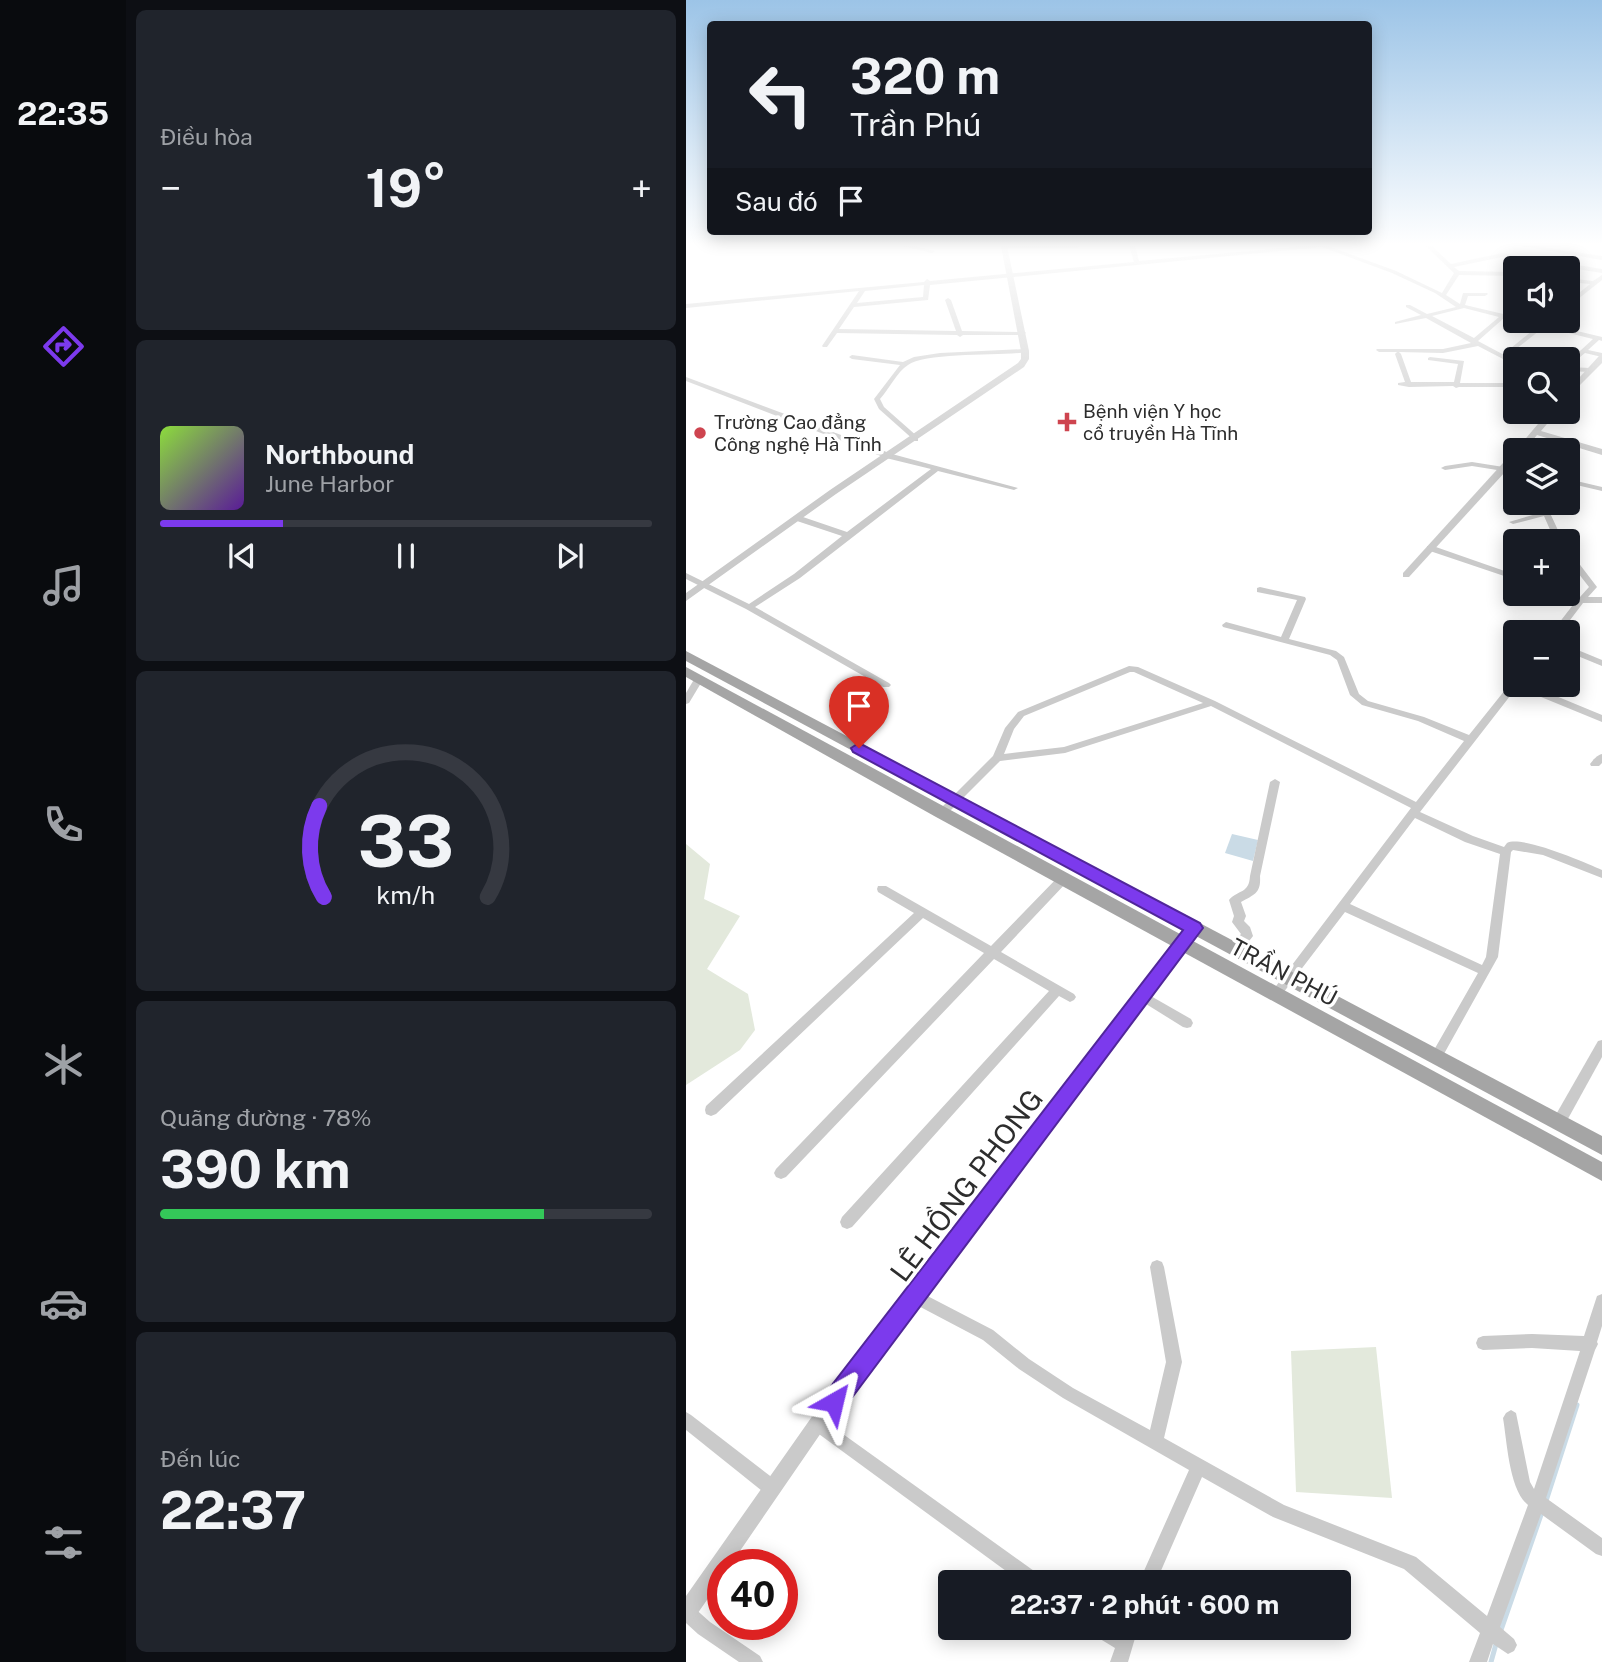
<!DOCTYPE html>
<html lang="vi">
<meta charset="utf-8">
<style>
:root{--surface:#171b24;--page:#20242c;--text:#f1f3f6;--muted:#9ea1a6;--line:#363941;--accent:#7c3aed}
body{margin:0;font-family:"Public Sans",sans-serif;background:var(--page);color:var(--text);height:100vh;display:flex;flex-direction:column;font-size:26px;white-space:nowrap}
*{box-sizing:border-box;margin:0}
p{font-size:23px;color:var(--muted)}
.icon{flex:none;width:38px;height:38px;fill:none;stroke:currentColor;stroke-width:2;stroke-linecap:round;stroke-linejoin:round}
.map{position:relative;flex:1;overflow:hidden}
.sheet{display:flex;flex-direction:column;gap:10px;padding:10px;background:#0d0f14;width:560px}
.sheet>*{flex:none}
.hud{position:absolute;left:21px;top:21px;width:665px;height:214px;border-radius:7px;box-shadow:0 4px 18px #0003;background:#171b24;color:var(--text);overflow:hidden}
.controls{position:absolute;left:817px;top:256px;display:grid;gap:14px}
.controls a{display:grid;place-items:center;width:77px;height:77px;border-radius:7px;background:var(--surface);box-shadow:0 4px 18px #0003;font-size:35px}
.speed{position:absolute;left:21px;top:1549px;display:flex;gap:14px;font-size:35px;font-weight:700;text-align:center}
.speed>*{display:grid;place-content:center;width:91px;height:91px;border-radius:50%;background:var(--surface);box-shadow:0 4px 18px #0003;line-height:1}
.speed .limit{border:10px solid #d22;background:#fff;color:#111}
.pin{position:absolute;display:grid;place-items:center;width:60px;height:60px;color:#fff;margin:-72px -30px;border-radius:50% 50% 50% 0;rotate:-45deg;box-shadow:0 0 7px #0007}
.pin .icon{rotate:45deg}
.me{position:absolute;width:77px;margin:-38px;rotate:37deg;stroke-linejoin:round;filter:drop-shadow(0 0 5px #0008)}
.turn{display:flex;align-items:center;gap:24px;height:147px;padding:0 28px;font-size:32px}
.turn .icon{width:91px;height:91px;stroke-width:2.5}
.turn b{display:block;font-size:49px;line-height:60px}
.then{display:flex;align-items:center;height:66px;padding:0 28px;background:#0003;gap:14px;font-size:26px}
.big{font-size:52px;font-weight:700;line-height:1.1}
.sheet .tile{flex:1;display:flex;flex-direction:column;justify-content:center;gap:10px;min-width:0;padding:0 24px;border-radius:10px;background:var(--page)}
.sheet .dial{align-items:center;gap:0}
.dial svg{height:182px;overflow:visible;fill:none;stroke:var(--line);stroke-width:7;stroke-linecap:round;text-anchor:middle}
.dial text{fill:var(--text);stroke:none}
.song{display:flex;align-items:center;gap:21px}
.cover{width:84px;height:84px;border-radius:10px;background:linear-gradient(135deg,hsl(90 70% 55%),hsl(270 70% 35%))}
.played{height:7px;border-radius:4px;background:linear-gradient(90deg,var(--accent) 25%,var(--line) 25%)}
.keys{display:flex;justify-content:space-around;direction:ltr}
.heat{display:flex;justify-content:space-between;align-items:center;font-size:38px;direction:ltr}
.charge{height:10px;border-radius:5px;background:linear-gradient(90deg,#34c759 78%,var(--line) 0)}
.trip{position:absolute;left:252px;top:1570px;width:413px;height:70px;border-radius:7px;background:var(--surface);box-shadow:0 4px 18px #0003;font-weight:700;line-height:70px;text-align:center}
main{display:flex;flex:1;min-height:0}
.tab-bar{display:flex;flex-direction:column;width:126px;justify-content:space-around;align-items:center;background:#090b0e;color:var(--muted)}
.tab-bar .icon{width:49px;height:49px}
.tab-bar .active{color:var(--accent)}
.tab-bar b{font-size:32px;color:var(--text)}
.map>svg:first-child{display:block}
.green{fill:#e3e9dc}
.water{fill:#cadbe6}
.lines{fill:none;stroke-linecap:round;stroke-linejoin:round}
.stream{stroke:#cadbe6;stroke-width:5}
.minor{fill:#cacaca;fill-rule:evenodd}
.tertiary{fill:#cacaca;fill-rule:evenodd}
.primary{fill:#a5a5a5;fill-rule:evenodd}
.route{fill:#7c3aed;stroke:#51269a;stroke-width:2}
.poi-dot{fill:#ce444f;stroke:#fff;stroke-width:2.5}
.labels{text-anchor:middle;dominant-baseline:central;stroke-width:7;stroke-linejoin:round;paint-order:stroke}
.far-poi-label{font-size:19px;fill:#2d2d2d;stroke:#fff;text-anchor:start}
.street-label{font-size:23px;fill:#2d2d2d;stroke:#fff}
.near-street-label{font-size:28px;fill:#2d2d2d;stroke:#fff}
</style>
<main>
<nav class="tab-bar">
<b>22:35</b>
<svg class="icon active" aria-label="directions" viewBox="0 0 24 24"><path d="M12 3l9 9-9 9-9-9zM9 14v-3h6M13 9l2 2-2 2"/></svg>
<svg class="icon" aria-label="music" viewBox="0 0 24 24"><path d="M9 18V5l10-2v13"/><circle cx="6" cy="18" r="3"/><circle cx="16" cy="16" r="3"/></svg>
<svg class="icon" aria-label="phone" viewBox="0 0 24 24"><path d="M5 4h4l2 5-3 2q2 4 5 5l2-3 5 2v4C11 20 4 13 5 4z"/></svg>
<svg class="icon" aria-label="climate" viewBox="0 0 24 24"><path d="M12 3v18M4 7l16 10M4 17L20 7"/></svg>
<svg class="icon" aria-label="car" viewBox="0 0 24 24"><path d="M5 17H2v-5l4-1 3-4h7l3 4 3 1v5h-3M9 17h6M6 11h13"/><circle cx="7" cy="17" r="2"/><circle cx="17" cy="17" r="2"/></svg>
<svg class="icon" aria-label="filters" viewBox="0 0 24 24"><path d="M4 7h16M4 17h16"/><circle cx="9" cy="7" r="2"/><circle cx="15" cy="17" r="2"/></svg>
</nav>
<section class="sheet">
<div class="tile"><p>Điều hòa</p>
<div class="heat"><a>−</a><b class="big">19°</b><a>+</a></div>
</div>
<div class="tile">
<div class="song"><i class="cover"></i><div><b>Northbound</b><p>June Harbor</p></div></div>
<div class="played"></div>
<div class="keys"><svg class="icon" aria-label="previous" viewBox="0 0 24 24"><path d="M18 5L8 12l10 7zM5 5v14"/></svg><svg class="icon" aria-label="pause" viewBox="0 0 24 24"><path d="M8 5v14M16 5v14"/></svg><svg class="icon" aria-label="next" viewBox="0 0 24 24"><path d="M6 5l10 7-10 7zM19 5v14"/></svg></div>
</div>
<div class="tile dial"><svg viewBox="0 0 100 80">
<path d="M14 69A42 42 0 1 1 86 69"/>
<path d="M14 69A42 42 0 0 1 12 29" stroke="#7c3aed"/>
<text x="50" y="56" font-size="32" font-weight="700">33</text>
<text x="50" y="72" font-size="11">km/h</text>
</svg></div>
<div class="tile"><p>Quãng đường · 78%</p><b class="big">390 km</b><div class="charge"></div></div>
<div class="tile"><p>Đến lúc</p><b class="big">22:37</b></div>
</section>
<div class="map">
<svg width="916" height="1662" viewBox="0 0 916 1662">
<rect width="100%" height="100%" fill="#fff"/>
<g class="green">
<polygon points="0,844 24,864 18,899 54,916 21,969 62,994 69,1030 54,1050 0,1085"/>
<polygon points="690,1347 706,1498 610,1492 605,1351"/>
</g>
<polygon class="water" points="546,834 572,840 567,861 539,853"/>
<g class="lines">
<g class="stream">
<polyline points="860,1501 891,1405"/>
<polyline points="815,1630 856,1512"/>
<polyline points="805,1662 810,1644"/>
</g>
<g class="minor">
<polygon points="216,246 228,246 249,251 246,253"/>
<polygon points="315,246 395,246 392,248 318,248"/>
<path d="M443,246H449L453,261L618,246H642L710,271L756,293L768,273L740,246H746L765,264L816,253L916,269V273L816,257L768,267L773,271L830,272V276L773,275L760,295L774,304L777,293H801L802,294L799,296H782L779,305L830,317V320H832L818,318L792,341L820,356L825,353V348L852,326L833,320H845L856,323L859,320H866L862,324L916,337V341L913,340L902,350L916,353V357L899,353L882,367V362L907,339L858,327L830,349L831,355L824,359L830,373V387H773L770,388L767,386L723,387L712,385V383L719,382L709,354L711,352H693L690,350L691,349H757L785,343L740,318L709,324V322L735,315L720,307V305H724L741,314L770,307L749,293L706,273L636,247L244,285L242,300L168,307L153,329L270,331L259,300L262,298L265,300L276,331L339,332L340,333L337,335H277L274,337L271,335L151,333L141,347H137L136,346L173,291L0,308V304L238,282L241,279L244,281L448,262ZM238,285L237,297L171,303L179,291ZM778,308L813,317L788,338L746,316ZM792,346L817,359L827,383H774L778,361L744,357L742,358V360L772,364L768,382H725L715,354L713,352L757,353Z"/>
<polygon points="836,246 850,246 916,256 916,260"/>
<polygon points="916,275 916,280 882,307 882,302 904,284 882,282 882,278 907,281"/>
<path d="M339,349L341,350V352C316,356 239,352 222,365C211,372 203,389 194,399L198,407L232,437V441H229L193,409L188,399L214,365L166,359L163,357L166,355L217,362L228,357L254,353Z"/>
<polygon points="882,367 904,368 907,370 904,372 882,371"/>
<polygon points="0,377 206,454 332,488 328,490 252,471 114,578 69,607 203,683 205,685 203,687 197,687 60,609 0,579 0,573 63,604 108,574 156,536 108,520 108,516 114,516 161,532 245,469 200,458 0,381"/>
<polygon points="886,442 893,444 886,463 882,465 882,453"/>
<polygon points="786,462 830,469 830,473 786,466 759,470 755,468 759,466"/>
<polygon points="882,479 916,487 916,491 882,483"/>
<polygon points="860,502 868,502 864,513 877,541 869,541 858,516 827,524 823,522 857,512"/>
<polygon points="741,546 747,546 830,575 830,580 741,550"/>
<polygon points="882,553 885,553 911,587 902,597 916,597 916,603 897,603 875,632 866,632 890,601 872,593 882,592 894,597 903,587 882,560"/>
<path d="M574,587L619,597L620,599L603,639L650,651L658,657L673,694L682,701L738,717L783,735L827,680L830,679V684H841L916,715V722L831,687L734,812L787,836L818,847C819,846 820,844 821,843C836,835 900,863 916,870V878L857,855L827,850L825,852L812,957L754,1061L750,1062L746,1061L744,1057L792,973L659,912L594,997L590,999L586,997L584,994L725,808L525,706L379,753L314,761L259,816L255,817L250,813L307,756L319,728L332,712L443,666L452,667L529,701L730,802L778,741L732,721L676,705L664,695L651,660L644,655L537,627L536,625L540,622L595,637L611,600L571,592V588ZM444,672H448L517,703L378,747L318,754L328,729L338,716ZM729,818L779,842L814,854L800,957L796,965L664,904Z"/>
<polygon points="882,646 916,660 916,666 882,652"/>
<polygon points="13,675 18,678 3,703 0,704 0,693 10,676"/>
<path d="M916,754V763L913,766H905L904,764C907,760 911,755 916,754Z"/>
<path d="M589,779L594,782L574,876C575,893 569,894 555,902L560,916L558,921L564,927L567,936C562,943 552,954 543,951L541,948L555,934L546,922L548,916L543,900C553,889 563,894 564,876L584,782Z"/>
<polygon points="377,875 381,876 382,879 381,882 315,952 388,994 390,997 388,1000 384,1002 373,996 166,1227 161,1229 156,1227 154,1222 156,1217 363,991 308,959 100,1177 95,1179 90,1177 88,1173 90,1169 298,953 237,918 30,1114 25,1116 20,1114 19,1110 20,1106 228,913 192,892 191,889 192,886 200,886 305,946 373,876"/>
<polygon points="456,991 505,1019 507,1023 505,1027 501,1028 497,1027 452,999 450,996 452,993"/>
<polygon points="916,1040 916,1057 878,1126 873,1128 868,1126 867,1122 868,1118 912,1041"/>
<path d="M471,1260L476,1262L478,1267L496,1362L478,1438L598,1505L730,1557L801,1616L842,1505C823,1490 821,1441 817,1418L820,1413L825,1410L830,1413L844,1482L848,1489L894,1351L846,1348L797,1350L792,1348L790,1343L792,1338L797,1336L846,1334L898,1336L911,1296L916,1294V1326L911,1342L912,1344L909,1350L860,1498L916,1538V1556L910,1554L855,1514L814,1627L828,1639L831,1645L828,1651L822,1654L807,1644L801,1662H783L794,1633L718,1569L587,1517L516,1477L470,1582H453L503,1470L377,1398L333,1369L297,1340L223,1301L221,1296L223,1291L228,1289L307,1330L343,1359L387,1388L464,1430L480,1362L464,1267L466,1262Z"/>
<polygon points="0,1412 5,1415 92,1482 94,1488 92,1494 86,1496 80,1494 0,1430"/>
<polygon points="131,1416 136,1419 355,1576 357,1582 335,1582 126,1429 123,1424 126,1419"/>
<polygon points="0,1603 6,1606 24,1622 74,1656 77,1662 53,1662 12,1634 0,1623"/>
<polygon points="403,1628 427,1628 434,1632 436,1628 452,1628 442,1662 424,1662 429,1648 406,1634"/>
</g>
<g class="tertiary">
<polygon points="315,246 321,246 343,351 343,359 338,367 150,494 0,601 0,593 144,490 332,363 335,359 335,351"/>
<polygon points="913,356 916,356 916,363 882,397 882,390"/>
<polygon points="863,411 872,411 855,431 916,449 916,455 851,435 839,450 830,450"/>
<polygon points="827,452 830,452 830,460 723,577 717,577 717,573"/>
<polygon points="508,923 513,924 515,928 513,932 137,1430 45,1564 37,1564 37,1577 7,1620 0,1623 0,1596 125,1418 503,924"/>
</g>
<g class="primary">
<polygon points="0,651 916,1136 916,1155 0,661"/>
<polygon points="0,667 916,1162 916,1181 250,817 0,677"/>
</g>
</g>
<linearGradient id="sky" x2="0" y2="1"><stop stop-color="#9cc4e7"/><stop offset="0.51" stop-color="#fff"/><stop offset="1" stop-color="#fff" stop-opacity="0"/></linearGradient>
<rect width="916" height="479" fill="url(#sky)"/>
<polygon class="route" points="173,743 514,923 517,928 156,1411 148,1414 139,1411 136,1402 139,1394 497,930 167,752 165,748"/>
<g class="poi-dot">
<path d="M377.5 411.5h7v7h7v7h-7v7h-7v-7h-7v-7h7z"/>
<circle cx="14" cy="433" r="7"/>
</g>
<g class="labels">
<g class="far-poi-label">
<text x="397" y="411">Bệnh viện Y học<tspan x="397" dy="22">cổ truyền Hà Tĩnh</tspan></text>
<text x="28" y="422">Trường Cao đẳng<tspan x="28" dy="22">Công nghệ Hà Tĩnh</tspan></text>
</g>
<g class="street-label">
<text transform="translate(598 972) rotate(28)">TRẦN PHÚ</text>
</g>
<g class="near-street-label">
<text transform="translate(280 1185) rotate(-53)">LÊ HỒNG PHONG</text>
</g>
</g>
</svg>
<div class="controls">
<a><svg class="icon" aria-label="sound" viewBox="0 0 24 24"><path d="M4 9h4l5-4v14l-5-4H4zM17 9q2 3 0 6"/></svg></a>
<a><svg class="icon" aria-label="search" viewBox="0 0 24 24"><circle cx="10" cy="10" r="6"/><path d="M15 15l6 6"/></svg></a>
<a><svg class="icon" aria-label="layers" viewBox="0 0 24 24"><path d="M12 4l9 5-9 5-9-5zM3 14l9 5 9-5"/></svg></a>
<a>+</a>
<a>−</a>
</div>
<div class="speed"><div class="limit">40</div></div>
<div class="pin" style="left:173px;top:748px;background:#d93025"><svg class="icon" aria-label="arrive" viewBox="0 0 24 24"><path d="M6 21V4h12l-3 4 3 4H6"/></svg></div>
<svg class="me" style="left:148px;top:1402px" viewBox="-20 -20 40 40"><path d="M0-17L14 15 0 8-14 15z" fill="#7c3aed" stroke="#fff" stroke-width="4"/></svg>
<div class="trip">22:37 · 2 phút · 600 m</div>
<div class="hud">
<div class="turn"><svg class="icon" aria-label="left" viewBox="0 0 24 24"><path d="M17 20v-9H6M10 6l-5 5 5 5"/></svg><div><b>320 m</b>Trần Phú</div></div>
<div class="then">Sau đó<svg class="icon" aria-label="arrive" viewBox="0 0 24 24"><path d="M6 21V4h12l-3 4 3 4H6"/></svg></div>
</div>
</div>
</main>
